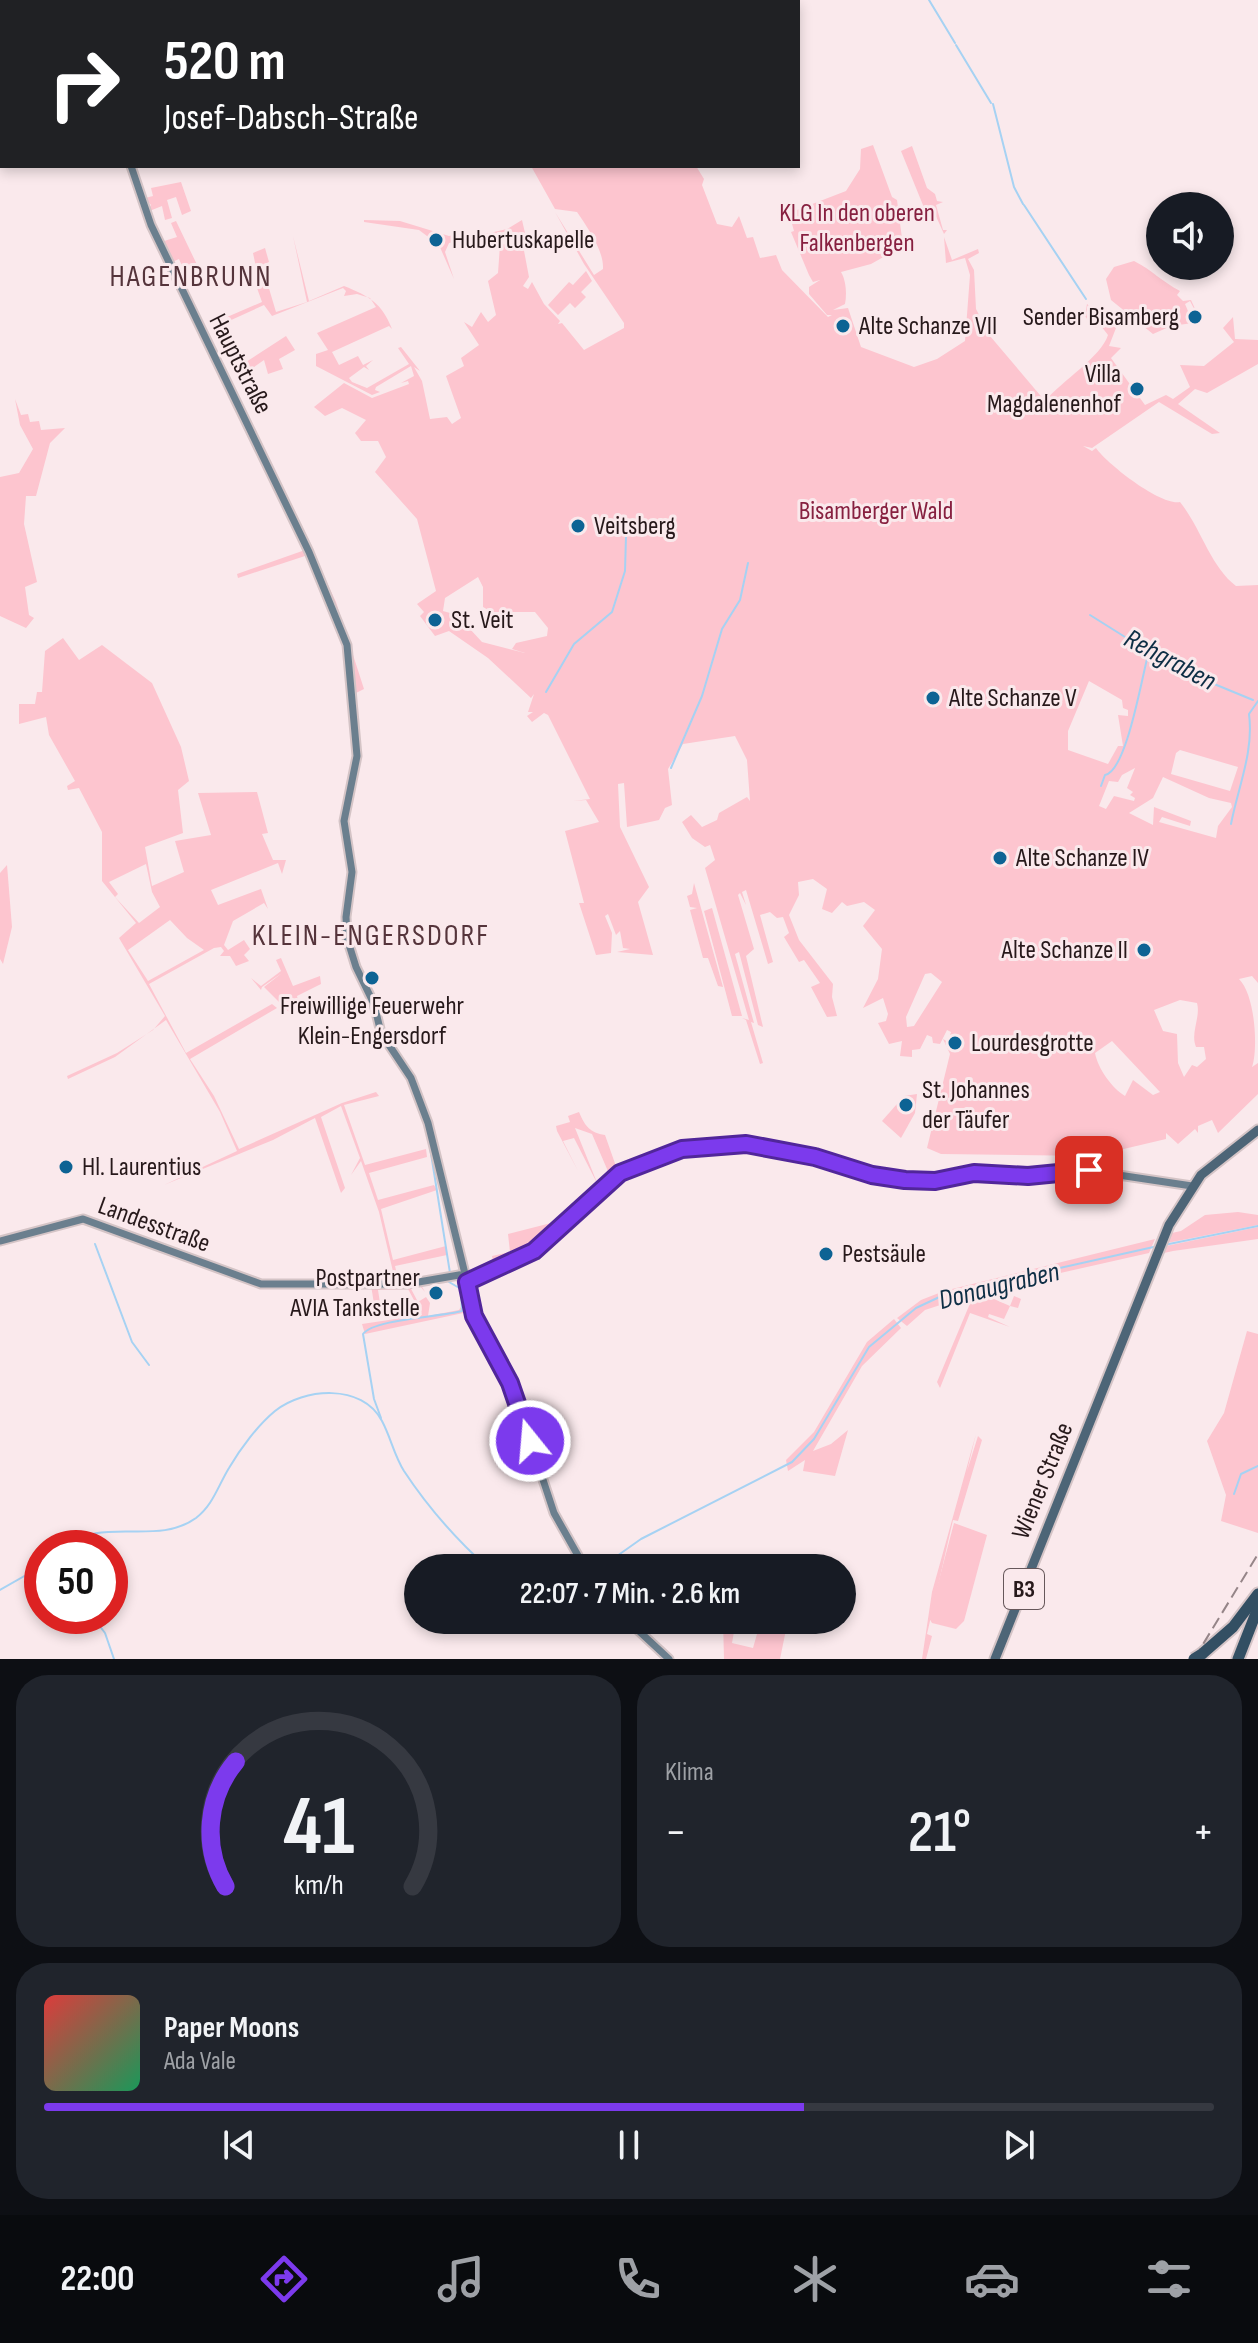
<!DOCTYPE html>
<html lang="de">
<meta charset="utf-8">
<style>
:root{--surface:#171b24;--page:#20242c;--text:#f1f3f6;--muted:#9ea1a6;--line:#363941;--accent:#7c3aed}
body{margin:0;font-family:"Sofia Sans Condensed",sans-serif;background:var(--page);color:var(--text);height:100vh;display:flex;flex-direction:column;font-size:30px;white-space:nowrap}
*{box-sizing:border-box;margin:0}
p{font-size:26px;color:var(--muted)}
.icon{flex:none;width:44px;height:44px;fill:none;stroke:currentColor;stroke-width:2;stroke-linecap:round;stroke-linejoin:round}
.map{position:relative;height:1659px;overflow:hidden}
.sheet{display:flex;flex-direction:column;gap:16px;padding:16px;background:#0d0f14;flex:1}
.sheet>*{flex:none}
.banner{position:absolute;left:0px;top:0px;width:800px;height:168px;box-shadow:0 4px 12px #0003;background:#202124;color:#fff;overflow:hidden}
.controls{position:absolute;left:1146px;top:192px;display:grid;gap:16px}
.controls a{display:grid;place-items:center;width:88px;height:88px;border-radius:50%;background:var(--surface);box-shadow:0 4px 12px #0003;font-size:40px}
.speed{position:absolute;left:24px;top:1530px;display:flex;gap:16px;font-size:40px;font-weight:700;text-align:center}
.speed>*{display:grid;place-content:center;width:104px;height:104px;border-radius:50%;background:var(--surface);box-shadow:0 4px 12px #0003;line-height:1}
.speed .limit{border:12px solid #d22;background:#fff;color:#111}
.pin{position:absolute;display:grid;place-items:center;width:68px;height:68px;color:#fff;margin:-34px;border-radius:16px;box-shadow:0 4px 12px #0006}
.me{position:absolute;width:88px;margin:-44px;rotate:343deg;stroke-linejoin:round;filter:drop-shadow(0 0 6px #0008)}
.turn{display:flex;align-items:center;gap:28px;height:168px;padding:0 32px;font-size:36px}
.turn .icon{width:104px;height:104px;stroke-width:2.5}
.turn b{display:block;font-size:56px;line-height:68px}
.big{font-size:60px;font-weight:600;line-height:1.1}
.sheet .card{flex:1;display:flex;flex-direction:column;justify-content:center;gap:12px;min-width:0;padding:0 28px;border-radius:32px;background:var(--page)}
.sheet .dial{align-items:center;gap:0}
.dial svg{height:208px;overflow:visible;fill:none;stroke:var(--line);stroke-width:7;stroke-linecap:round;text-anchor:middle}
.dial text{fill:var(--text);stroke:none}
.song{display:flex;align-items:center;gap:24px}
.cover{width:96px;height:96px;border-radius:12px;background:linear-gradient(135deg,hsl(0 70% 55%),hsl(150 70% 35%))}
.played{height:8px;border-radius:4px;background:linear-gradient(90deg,var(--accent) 65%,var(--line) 65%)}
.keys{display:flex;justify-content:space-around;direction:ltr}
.heat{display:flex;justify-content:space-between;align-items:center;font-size:44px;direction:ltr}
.sheet .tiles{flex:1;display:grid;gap:16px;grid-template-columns:1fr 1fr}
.card:last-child{grid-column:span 2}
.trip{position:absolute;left:404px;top:1554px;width:452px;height:80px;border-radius:40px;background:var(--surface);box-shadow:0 4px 12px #0003;font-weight:600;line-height:80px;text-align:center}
.tab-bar{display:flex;height:128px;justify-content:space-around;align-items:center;background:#090b0e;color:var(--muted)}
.tab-bar .icon{width:56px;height:56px}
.tab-bar .on{color:var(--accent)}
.tab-bar b{font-size:36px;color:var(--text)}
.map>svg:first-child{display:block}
.green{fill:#fdc5cf;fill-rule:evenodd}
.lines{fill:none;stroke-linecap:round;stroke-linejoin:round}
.stream{stroke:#a6d2f3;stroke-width:2}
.secondary-casing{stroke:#d4c4c6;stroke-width:11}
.primary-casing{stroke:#d4c4c6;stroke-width:13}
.motorway-casing{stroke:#d4c4c6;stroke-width:15}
.secondary{stroke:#6b7f8e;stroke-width:7}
.primary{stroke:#4d6577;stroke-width:9}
.motorway{stroke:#334f63;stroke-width:11}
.rail{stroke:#958588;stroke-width:2;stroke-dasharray:12 6;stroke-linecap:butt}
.motorway-bridge-casing{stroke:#d4c4c6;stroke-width:15;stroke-linecap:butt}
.motorway-bridge{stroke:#334f63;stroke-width:11}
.route-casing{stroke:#51269a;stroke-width:20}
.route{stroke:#7c3aed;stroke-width:14}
.poi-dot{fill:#0d6394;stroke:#fae9ec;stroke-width:3}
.labels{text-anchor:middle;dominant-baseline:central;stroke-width:6;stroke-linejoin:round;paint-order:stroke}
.shield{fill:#fae9ec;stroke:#66575a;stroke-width:2}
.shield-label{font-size:24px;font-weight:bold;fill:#27191b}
.park-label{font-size:26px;fill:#872040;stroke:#fae9ec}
.poi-label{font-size:26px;fill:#27191b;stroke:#fae9ec;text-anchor:start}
.street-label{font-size:26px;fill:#27191b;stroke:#fae9ec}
.water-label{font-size:28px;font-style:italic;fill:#0d2e45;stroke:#fae9ec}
.quarter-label{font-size:30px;letter-spacing:2px;fill:#55343b;stroke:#fae9ec}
</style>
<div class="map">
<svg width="1258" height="1659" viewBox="0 0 1258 1659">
<rect width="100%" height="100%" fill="#fae9ec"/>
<g class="green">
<path d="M873,145L892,197L897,200L903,246L871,264L841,272C846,280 847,294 845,304L833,310L848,308L861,347L914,367L937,359L965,341L970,275L965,258L946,263L944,237L952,260L978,249L979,253L968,259L974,270L976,309L990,336L1045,401C1063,380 1101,357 1108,335L1101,326L1094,328L1085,316L1087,304L1116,328L1109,346L1121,348L1111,358L1145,405L1166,395L1173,399L1190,387L1180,365L1204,366L1234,342L1223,328L1233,317L1235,339L1258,340V364L1207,393L1195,389L1178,404L1220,433L1212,434L1159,402L1092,448L1083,446L1092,451L1096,448C1107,464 1161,506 1180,502C1201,528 1210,566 1236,586L1258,585V983L1252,976L1239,979C1256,996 1258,1051 1252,1067L1258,1063V1094L1218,1133L1212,1120L1198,1126V1133L1195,1129L1178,1144L1166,1133V1139L1094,1156L941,1154L927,1148L950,1054L943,1039L948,1042L951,1032L947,1030L940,1044L933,1043L932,1037L927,1035L920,1049L912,1050V1057L900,1056L902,1041L889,1044L878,1023L886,1021L888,1014L883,998L863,1008L878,979L882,949L863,926L875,910L864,902L847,906L842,902L832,913L822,909L827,889L813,879L798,882L799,895L789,915L799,940L833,984L832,997L837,1016L827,1017L811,987L820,983L804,960L799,962L784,937L789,933L783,917L777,918L770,912L760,915L773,962L768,964L746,890L742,892L746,905L740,893L738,895L754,949L746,956L763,1027L758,1025L739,952L735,954L754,1023L751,1022L763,1063L760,1064L746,1020L742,1018L749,1020L705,868L715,860L710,845L705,847L692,838L682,822L691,815L702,827L717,820L719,813L747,797L750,801L747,760L735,736L683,744L668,769L672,805L665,808L659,820L627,827L624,783L618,784L620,827L649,887L638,902L653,955L617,952L630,949L623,948L620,931L616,935L608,914L605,916L612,933L611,953L596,955L579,903H584L565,831L599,822L586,800L573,801L590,799L548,715L544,713L532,722L527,716L533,712H528L534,694L531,698L488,658L449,631L435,636L420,616L424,612L417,604L436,591L417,519L375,472L386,457L378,441H361L355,433L366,420L342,408L325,416L314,407L344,383L372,398L409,384L408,381L401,383L414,376L411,366L376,387L375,390L380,392L372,395L316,366V354L328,350L317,333L376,307L370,298L357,294L344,296L346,291L343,288L272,316L264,305L229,321L227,317L262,302L257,288L260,286L253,253L265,248L269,262L262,265L276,312L307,302L293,236L309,301L344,286C369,296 382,303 392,329L389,326L332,352L339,365L358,356L363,365L373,360L366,366L369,370L364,367L349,378L352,382L367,388L409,364L398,348L401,347L420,371L414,367L422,381L430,419L447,417L452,424L461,418L446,376L464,366L461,358L479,345L464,322L472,327L481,312L488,322L496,315L488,281L498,273L500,245L517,241L519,235L511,231L449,243L445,252L454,279L439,245L419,230L364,222V220L400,221L449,236L463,233L468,238L507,229L522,220L525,233L521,235L529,277L523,286L528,289L532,282L544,304L560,321L558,324L562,323L584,350L624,328V323L584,264L555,212L594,275L603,269C604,250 587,227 577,212L555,209L531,166H696L704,179L702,185L717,224L732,227L739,216L747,238L753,237L760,258L776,255L782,270L828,317L832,315H827L809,294V287L820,280L813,282L809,275L791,232L794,231L789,213L846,191L860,169L861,149ZM478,577L483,587V607L492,612H535L548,628L547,636L516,643L512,649L525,653L482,642L457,615L443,611L445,598ZM1089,681L1122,700L1123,708L1128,710V716L1118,715L1123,746H1118L1108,764L1068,750V731ZM1180,750L1238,767L1230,791L1171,774L1176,753ZM1135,768L1127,788L1133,792L1130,795L1135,798L1134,801L1114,796L1106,809L1099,806L1109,781L1118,782L1122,775ZM1163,777L1209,798L1231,803L1232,807L1218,826L1216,838L1159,822L1162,817L1190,826L1191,821L1154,807L1153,825L1129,813L1153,798ZM931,973L942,982L914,1026L907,1027L906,1017L925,974ZM1180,1000L1197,1003C1201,1017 1190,1033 1196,1047H1204L1206,1059L1197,1067L1192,1065L1184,1077L1178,1063L1177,1034L1163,1031L1154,1010ZM1112,1041L1160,1092L1153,1095L1133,1080L1125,1096C1112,1088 1098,1069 1095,1053Z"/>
<polygon points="912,146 927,188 935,194 937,201 943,202 936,205 943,230 947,230 944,234 935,214 927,215 901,151"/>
<polygon points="181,182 191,211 182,215 176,197 167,200 172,218 165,220 162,206 147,212 151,205 145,198 153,196 151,188"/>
<polygon points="176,221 200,271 186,275 179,259 170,263 161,242 177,237 171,223"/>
<path d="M1134,261C1152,270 1161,281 1180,291L1177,295L1183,301L1191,300L1202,324L1190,301L1185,304L1193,323L1171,326L1153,334L1111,300L1106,279L1114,267Z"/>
<polygon points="586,271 592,281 581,292 586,297 575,308 570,303 558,315 548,305 569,282 573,285"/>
<polygon points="286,336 295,350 279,359 283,369 268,374 264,360 247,372 246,362"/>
<polygon points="15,399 21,415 28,414 30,422 39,421 41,430 65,428 50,443 36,496 26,496 24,524 37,582 25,587 29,615 34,618 26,628 0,616 0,477 19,473 33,449 20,425"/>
<polygon points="280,483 336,602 364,689 356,693 361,755 354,757 346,648 313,566 305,556 238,578 237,574 305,550 276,486"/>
<path d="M63,638L79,660L102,645L152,683L181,747L189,781L178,790L183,833L145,847L152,886L184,872L175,841L211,835L198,793L257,792L268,833L262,834L273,860H286L282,874L278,863L211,890L218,905L261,889L268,909L264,903L233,921L224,945L228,950L244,940L250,949L244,955L249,961L236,966L230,956H220L224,951L221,947L214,948L149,984L186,1053L272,1004L277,1008L190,1059L214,1096L239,1149L342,1103L376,1092L379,1096L344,1105L365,1165L426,1149L427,1157L369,1173L378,1200L434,1185L437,1190L381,1209L393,1260L446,1246L447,1255L395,1266L399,1282L395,1280L379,1212L361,1161L351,1175L360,1158L341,1106L321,1117L345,1188L341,1193L315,1118L273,1140L164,1185L237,1151L220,1112L166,1020L115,1057L68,1079L67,1076L117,1053L153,1030L165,1016L119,938L136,923L102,881V832L79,788L68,790L67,786L75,781L49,735L46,717L19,724V704H35L37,692H42L45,651ZM146,864L152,892L160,907L139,923L115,897L118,894L109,882ZM170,920L187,938L204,950L148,981L128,950Z"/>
<polygon points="7,865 12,927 3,964 0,959 0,873"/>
<polygon points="694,883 723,987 718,986 708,958 703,958 690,910 697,908 690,907 687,896 692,894"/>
<polygon points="712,908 742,1016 732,1016 704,911"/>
<polygon points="281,958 293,986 320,976 321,984 297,996 299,1005 307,1007 292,1015 264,987 282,973 262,987 261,990 251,978 261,986 281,971 276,960"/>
<polygon points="917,1094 915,1113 901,1138 882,1121 904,1096"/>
<path d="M579,1112C585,1126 590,1133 605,1135L618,1172L610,1176L592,1134L575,1128L598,1185L574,1138L563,1141L578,1171L557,1131L556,1126L570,1122L568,1116Z"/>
<polygon points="572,1212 526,1253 494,1268 492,1256 510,1252 508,1234 555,1222"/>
<polygon points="1238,1212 1258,1215 1258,1225 1162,1244 1167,1234 1181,1231 1205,1215"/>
<polygon points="1258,1227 1258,1239 1173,1251 1164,1253 1158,1261 1161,1247"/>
<polygon points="1155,1239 1149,1253 985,1290 987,1296 992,1290 994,1299 1010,1306 1014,1296 1021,1299 1018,1308 1010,1306 1004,1319 989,1314 988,1317 1010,1327 970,1313 940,1388 937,1382 974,1294 925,1310 907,1326 897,1318 921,1300 944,1291"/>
<polygon points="371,1285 421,1285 425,1292 420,1286 410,1287 418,1302 426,1297 430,1303 428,1316 459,1310 465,1300 468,1312 365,1334 362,1324 422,1315 408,1289 378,1290 380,1303 374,1304"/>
<polygon points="894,1319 901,1328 862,1366 813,1451 831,1444 848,1430 835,1476 803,1471 805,1460 788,1471 786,1460 814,1432 867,1342"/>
<polygon points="1247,1331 1258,1334 1258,1533 1221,1521 1226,1495 1207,1441 1224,1413"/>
<polygon points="976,1434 967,1471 978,1436 982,1440 958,1521 953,1520 927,1634 932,1636 926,1659 922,1659 932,1592"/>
<polygon points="954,1523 987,1535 964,1621 956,1629 932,1623 929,1618"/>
<polygon points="723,1620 736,1620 732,1643 753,1648 761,1620 788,1620 780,1659 724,1659"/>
</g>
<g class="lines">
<g class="stream">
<polyline points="277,0 278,2"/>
<polyline points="929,0 955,43"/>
<polyline points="345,2 347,0"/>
<polyline points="956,45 991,103"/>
<polyline points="993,104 1014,187 1023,204"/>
<polyline points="1024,205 1086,299"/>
<polyline points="1090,615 1141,647 1167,655 1202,679 1253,700"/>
<polyline points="546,692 574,644 612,612 625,571 626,536"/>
<polyline points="671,768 702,696 722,629 740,600 748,563"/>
<path d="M1101,786L1105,775C1127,771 1142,675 1149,651"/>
<path d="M1231,824C1238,787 1254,752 1249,714L1258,701"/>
<polyline points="429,1141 450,1273"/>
<polyline points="95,1244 132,1342 149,1365"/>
<polyline points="1164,1245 1258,1226"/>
<path d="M381,1418L374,1399L363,1334C374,1319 440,1317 462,1311L461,1289L449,1282"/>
<polyline points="1234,1494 1241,1474 1258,1466"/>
<path d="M63,1548C102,1515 156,1547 196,1518C213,1505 218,1486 229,1468C240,1449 258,1425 275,1411C304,1388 362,1383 382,1421C391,1438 394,1455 404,1471C427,1506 457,1540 488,1568"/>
<polyline points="600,1568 641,1539 792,1462 814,1439 869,1347 916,1308 948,1293 1158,1246"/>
<polyline points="0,1590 42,1566"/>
<polyline points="92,1616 105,1633 114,1659"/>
</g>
<g class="secondary-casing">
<g id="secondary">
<polyline points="100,0 100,2"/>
<polyline points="131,166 151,225 309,552 347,645 357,756 344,821 352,872 346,917 347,938 356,967 374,1004 381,1033 411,1078 428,1123 467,1282"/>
<polyline points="0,1241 83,1219 261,1284 407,1284 459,1275"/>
<polyline points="460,1275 478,1325 513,1389 554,1513 585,1568"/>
<polyline points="468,1280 531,1253 616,1175 682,1149 746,1144 815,1157 872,1175 905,1180 935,1181 974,1173 1028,1176 1085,1170 1192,1186"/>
<polyline points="627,1620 669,1659"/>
</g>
</g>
<g class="primary-casing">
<polyline id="primary" points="995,1659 1169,1225 1201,1175 1258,1130"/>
</g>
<g class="motorway-casing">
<g id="motorway">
<polyline points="1202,1654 1233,1627 1258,1594"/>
<polyline points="1238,1659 1258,1608"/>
</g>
</g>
<use href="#secondary" class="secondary"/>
<use href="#primary" class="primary"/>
<use href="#motorway" class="motorway"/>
<polyline class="rail" points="1194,1659 1258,1554"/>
<g class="motorway-bridge-casing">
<polyline id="motorway-bridge" points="1194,1659 1202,1654"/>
</g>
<use href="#motorway-bridge" class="motorway-bridge"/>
</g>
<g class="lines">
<g class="route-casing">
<polyline id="route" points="530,1441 510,1383 474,1316 467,1282 534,1251 620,1173 682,1149 746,1144 815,1157 872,1175 905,1180 935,1181 974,1173 1028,1176 1089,1170"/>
</g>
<use href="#route" class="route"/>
</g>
<g class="poi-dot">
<circle cx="436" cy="240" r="8"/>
<circle cx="1195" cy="317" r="8"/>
<circle cx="843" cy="326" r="8"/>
<circle cx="1137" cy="389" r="8"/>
<circle cx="578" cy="526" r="8"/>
<circle cx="435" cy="620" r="8"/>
<circle cx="933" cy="698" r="8"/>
<circle cx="1000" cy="858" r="8"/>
<circle cx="1144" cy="950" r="8"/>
<circle cx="372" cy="978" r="8"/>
<circle cx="955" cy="1043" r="8"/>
<circle cx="906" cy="1105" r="8"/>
<circle cx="66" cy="1167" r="8"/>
<circle cx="826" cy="1254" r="8"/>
<circle cx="436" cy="1293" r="8"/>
</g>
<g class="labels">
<rect class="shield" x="1004" y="1569" width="40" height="40" rx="6"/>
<g class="shield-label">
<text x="1024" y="1589">B3</text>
</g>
<g class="park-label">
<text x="857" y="213">KLG In den oberen<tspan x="857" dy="30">Falkenbergen</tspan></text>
<text x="876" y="511">Bisamberger Wald</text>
</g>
<g class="poi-label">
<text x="452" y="240">Hubertuskapelle</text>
<text x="1179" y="317" text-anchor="end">Sender Bisamberg</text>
<text x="859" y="326">Alte Schanze VII</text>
<text x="1121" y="374" text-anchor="end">Villa<tspan x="1121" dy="30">Magdalenenhof</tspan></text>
<text x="594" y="526">Veitsberg</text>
<text x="451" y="620">St. Veit</text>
<text x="949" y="698">Alte Schanze V</text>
<text x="1016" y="858">Alte Schanze IV</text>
<text x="1128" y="950" text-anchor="end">Alte Schanze II</text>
<text x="372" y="1006" text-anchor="middle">Freiwillige Feuerwehr<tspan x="372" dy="30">Klein-Engersdorf</tspan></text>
<text x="971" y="1043">Lourdesgrotte</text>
<text x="922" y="1090">St. Johannes<tspan x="922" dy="30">der Täufer</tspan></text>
<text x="82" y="1167">Hl. Laurentius</text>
<text x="842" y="1254">Pestsäule</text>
<text x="420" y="1278" text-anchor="end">Postpartner<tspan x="420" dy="30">AVIA Tankstelle</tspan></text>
</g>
<g class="street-label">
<text transform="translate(240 364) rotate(63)">Hauptstraße</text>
<text transform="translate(154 1225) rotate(20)">Landesstraße</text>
<text transform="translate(1043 1481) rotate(-68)">Wiener Straße</text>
</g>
<g class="water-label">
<text transform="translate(1170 660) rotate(28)">Rehgraben</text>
<text transform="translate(999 1286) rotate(-14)">Donaugraben</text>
</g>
<g class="quarter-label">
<text x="191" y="277">HAGENBRUNN</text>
<text x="371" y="936">KLEIN-ENGERSDORF</text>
</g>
</g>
</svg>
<div class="controls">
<a><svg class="icon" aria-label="sound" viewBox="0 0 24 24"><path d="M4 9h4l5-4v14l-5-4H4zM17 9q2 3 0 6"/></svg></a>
</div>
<div class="speed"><div class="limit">50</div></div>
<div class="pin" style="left:1089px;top:1170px;background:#d93025"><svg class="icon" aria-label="arrive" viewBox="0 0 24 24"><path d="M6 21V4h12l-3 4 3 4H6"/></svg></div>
<svg class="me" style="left:530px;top:1441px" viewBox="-20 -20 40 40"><circle r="17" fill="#7c3aed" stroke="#fff" stroke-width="3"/><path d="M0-11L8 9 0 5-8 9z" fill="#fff"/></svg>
<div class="trip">22:07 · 7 Min. · 2.6 km</div>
<div class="banner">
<div class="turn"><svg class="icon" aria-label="right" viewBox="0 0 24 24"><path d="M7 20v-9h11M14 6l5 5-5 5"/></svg><div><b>520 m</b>Josef-Dabsch-Straße</div></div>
</div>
</div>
<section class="sheet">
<div class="tiles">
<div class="card dial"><svg viewBox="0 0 100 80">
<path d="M14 69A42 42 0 1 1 86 69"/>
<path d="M14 69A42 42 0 0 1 18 21" stroke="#7c3aed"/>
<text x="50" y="56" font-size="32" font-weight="700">41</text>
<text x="50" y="72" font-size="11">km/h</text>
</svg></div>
<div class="card"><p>Klima</p>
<div class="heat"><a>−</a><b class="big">21°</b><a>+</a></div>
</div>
<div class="card">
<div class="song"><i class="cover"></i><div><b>Paper Moons</b><p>Ada Vale</p></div></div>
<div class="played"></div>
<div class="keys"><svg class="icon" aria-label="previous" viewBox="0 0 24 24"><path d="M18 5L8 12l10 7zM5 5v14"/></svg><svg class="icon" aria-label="pause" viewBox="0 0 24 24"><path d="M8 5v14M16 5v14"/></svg><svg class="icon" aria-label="next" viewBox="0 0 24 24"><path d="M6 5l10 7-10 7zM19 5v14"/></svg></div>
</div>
</div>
</section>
<nav class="tab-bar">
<b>22:00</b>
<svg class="icon on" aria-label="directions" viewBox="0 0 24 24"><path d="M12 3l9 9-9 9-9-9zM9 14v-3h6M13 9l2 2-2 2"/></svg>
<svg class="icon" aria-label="music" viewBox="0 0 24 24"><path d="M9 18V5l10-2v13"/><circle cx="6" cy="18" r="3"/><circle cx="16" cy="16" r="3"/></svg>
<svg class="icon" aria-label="phone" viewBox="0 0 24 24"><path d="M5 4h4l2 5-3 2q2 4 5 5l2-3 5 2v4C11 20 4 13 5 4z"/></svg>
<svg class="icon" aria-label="climate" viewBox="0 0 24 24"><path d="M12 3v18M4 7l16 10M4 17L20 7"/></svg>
<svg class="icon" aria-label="car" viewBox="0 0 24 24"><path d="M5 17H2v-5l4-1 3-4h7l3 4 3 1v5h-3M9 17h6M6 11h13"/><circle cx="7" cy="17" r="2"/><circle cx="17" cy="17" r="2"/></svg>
<svg class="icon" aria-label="filters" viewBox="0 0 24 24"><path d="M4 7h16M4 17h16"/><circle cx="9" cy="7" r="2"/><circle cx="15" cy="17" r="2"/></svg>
</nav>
